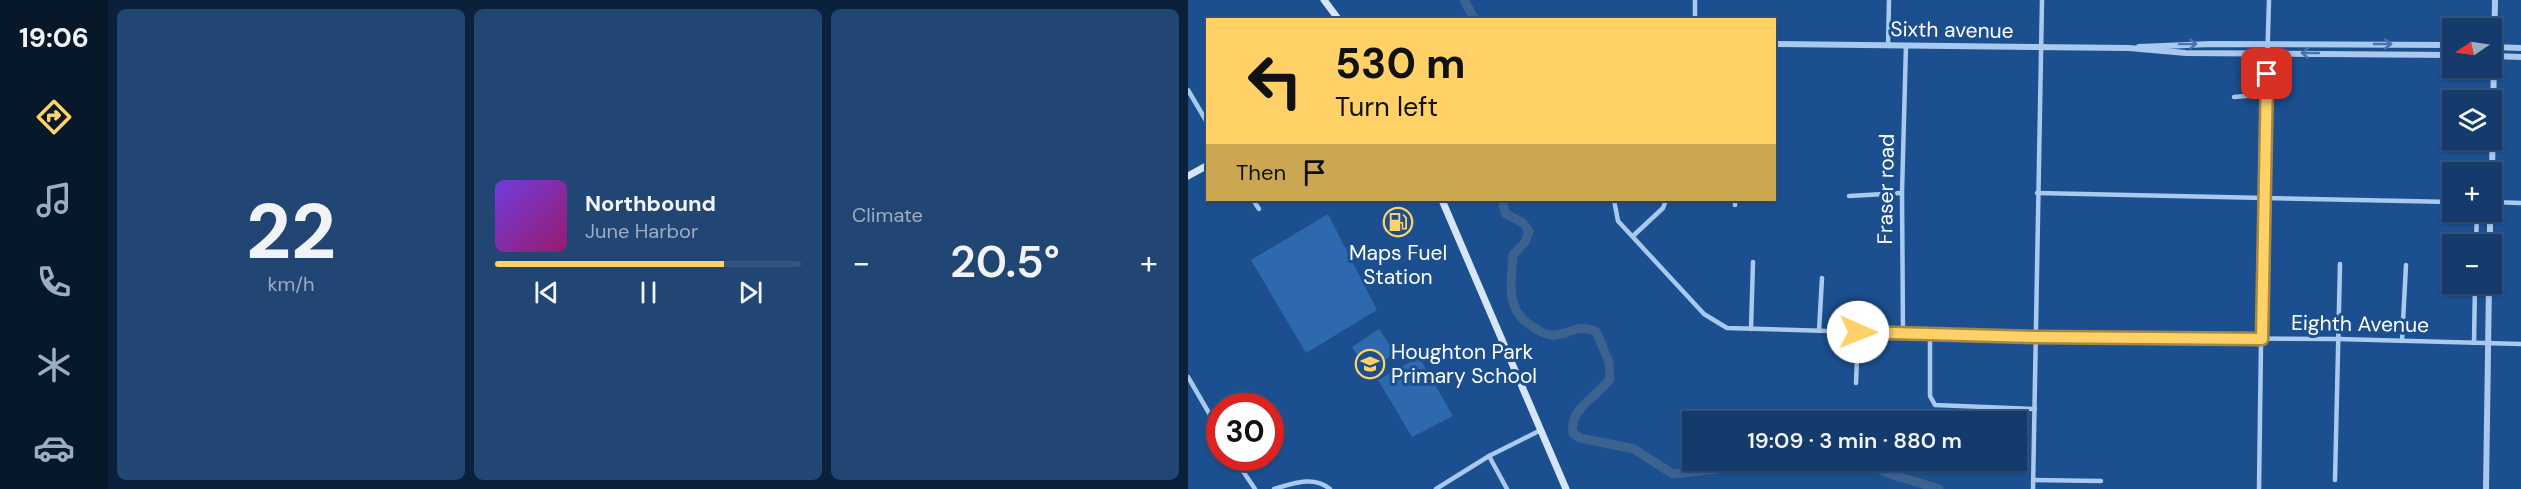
<!DOCTYPE html>
<meta charset="utf-8">
<style>
:root{--surface:#143b6b;--page:#214673;--text:#f1f3f6;--muted:#9dadc1;--line:#33557e;--accent:#ffd166}
body{margin:0;font-family:"DM Sans",sans-serif;background:var(--page);color:var(--text);height:100vh;display:flex;flex-direction:column;font-size:22px;white-space:nowrap}
*{box-sizing:border-box;margin:0}
p{font-size:20px;color:var(--muted)}
.icon{flex:none;width:33px;height:33px;fill:none;stroke:currentColor;stroke-width:2;stroke-linecap:round;stroke-linejoin:round}
.map{position:relative;flex:1;overflow:hidden}
.side{display:flex;flex-direction:column;gap:9px;padding:9px;background:#0b203b;width:1080px}
.side>*{flex:none}
.top-card{position:absolute;left:18px;top:18px;width:570px;height:183px;border-radius:0px;box-shadow:0 2px 4px #0004,0 0 0 2px var(--line);background:#ffd166;color:#111;overflow:hidden}
.needle{width:39px;rotate:257deg}
.fabs{position:absolute;left:1254px;top:18px;display:grid;gap:12px}
.fabs a{display:grid;place-items:center;width:60px;height:60px;border-radius:0px;background:var(--surface);box-shadow:0 2px 4px #0004,0 0 0 2px var(--line);font-size:30px}
.speed{position:absolute;left:18px;top:393px;display:flex;gap:12px;font-size:30px;font-weight:700;text-align:center}
.speed>*{display:grid;place-content:center;width:78px;height:78px;border-radius:50%;background:var(--surface);box-shadow:0 2px 4px #0004,0 0 0 2px var(--line);line-height:1}
.speed .limit{border:9px solid #d22;background:#fff;color:#111}
.pin{position:absolute;display:grid;place-items:center;width:51px;height:51px;color:#fff;margin:-26px;border-radius:12px;box-shadow:0 3px 9px #0006}
.me{position:absolute;width:66px;margin:-33px;rotate:91deg;stroke-linejoin:round;filter:drop-shadow(0 0 4px #0008)}
.turn{display:flex;align-items:center;gap:21px;height:126px;padding:0 30px;font-size:27px}
.turn .icon{width:78px;height:78px;stroke-width:2.5}
.turn b{display:block;font-size:42px;line-height:51px}
.then{display:flex;align-items:center;height:57px;padding:0 30px;background:#0003;gap:12px;font-size:22px}
.big{font-size:45px;font-weight:600;line-height:1.1}
.side .widget{flex:1;display:flex;flex-direction:column;justify-content:center;gap:9px;min-width:0;padding:0 21px;border-radius:9px;background:var(--page)}
.side .dial{align-items:center;gap:0}
.dial b{font-size:78px;line-height:1}
.song{display:flex;align-items:center;gap:18px}
.cover{width:72px;height:72px;border-radius:9px;background:linear-gradient(135deg,hsl(260 70% 55%),hsl(320 70% 35%))}
.played{height:6px;border-radius:3px;background:linear-gradient(90deg,var(--accent) 75%,var(--line) 75%)}
.keys{display:flex;justify-content:space-around;direction:ltr}
.heat{display:flex;justify-content:space-between;align-items:center;font-size:33px;direction:ltr}
.side .tiles{flex:1;display:grid;gap:9px;grid-template-columns:repeat(3,1fr)}
.trip{position:absolute;left:494px;top:411px;width:345px;height:60px;border-radius:0px;background:var(--surface);box-shadow:0 2px 4px #0004,0 0 0 2px var(--line);font-weight:600;line-height:60px;text-align:center}
main{display:flex;flex:1;min-height:0}
.menu{display:flex;flex-direction:column;width:108px;justify-content:space-around;align-items:center;background:#08182b;color:var(--muted)}
.menu .icon{width:42px;height:42px}
.menu .current{color:var(--accent)}
.menu b{font-size:27px;color:var(--text)}
.map>svg:first-child{display:block}
.green{fill:#2e69ad}
.lines{fill:none;stroke-linecap:round;stroke-linejoin:round}
.river{stroke:#3c6290;stroke-width:9}
.minor{stroke:#a9c9ee;stroke-width:4.5}
.tertiary{stroke:#a9c9ee;stroke-width:6}
.secondary{stroke:#d6e6fa;stroke-width:7}
.oneway{stroke:#4674ac}
.route-casing{stroke:#a68842;stroke-width:15}
.route{stroke:#ffd166;stroke-width:10}
.labels{text-anchor:middle;dominant-baseline:central;stroke-width:6;stroke-linejoin:round;paint-order:stroke}
.street-label{font-size:21px;fill:#fff;stroke:#1b4f8f}
.poi-label{font-size:21px;fill:#fff;stroke:#1b4f8f}
</style>
<main>
<nav class="menu">
<b>19:06</b>
<svg class="icon current" aria-label="directions" viewBox="0 0 24 24"><path d="M12 3l9 9-9 9-9-9zM9 14v-3h6M13 9l2 2-2 2"/></svg>
<svg class="icon" aria-label="music" viewBox="0 0 24 24"><path d="M9 18V5l10-2v13"/><circle cx="6" cy="18" r="3"/><circle cx="16" cy="16" r="3"/></svg>
<svg class="icon" aria-label="phone" viewBox="0 0 24 24"><path d="M5 4h4l2 5-3 2q2 4 5 5l2-3 5 2v4C11 20 4 13 5 4z"/></svg>
<svg class="icon" aria-label="climate" viewBox="0 0 24 24"><path d="M12 3v18M4 7l16 10M4 17L20 7"/></svg>
<svg class="icon" aria-label="car" viewBox="0 0 24 24"><path d="M5 17H2v-5l4-1 3-4h7l3 4 3 1v5h-3M9 17h6M6 11h13"/><circle cx="7" cy="17" r="2"/><circle cx="17" cy="17" r="2"/></svg>
</nav>
<section class="side">
<div class="tiles">
<div class="widget dial"><b>22</b><p>km/h</p></div>
<div class="widget">
<div class="song"><i class="cover"></i><div><b>Northbound</b><p>June Harbor</p></div></div>
<div class="played"></div>
<div class="keys"><svg class="icon" aria-label="previous" viewBox="0 0 24 24"><path d="M18 5L8 12l10 7zM5 5v14"/></svg><svg class="icon" aria-label="pause" viewBox="0 0 24 24"><path d="M8 5v14M16 5v14"/></svg><svg class="icon" aria-label="next" viewBox="0 0 24 24"><path d="M6 5l10 7-10 7zM19 5v14"/></svg></div>
</div>
<div class="widget"><p>Climate</p>
<div class="heat"><a>−</a><b class="big">20.5°</b><a>+</a></div>
</div>
</div>
</section>
<div class="map">
<svg width="1333" height="489" viewBox="0 0 1333 489">
<rect width="100%" height="100%" fill="#1b4f8f"/>
<g class="green">
<polygon points="140,214 189,310 118,353 63,260"/>
<polygon points="191,329 207,353 179,371 164,347"/>
<polygon points="231,357 265,416 224,437 190,380"/>
</g>
<g class="lines">
<g class="river">
<polyline points="276,0 287,20"/>
<path d="M316,200L315,205L318,214L335,223L341,231L337,242L325,255C323,283 317,311 345,327C352,331 358,336 367,335C386,333 385,324 408,331L421,362L422,379C409,397 381,408 385,433L392,438L446,449L485,474L530,469L545,460"/>
<polyline points="676,460 699,473 751,489"/>
</g>
<g class="minor">
<polyline points="507,20 507,0"/>
<polyline points="700,45 701,0"/>
<polyline points="0,90 20,124"/>
<polyline points="1046,97 1079,94"/>
<polyline points="849,193 1264,202"/>
<polyline points="661,196 714,193"/>
<polyline points="65,200 71,209"/>
<polyline points="426,200 430,221 516,314 539,328 847,337 1150,339 1333,344"/>
<polyline points="547,200 547,205"/>
<polyline points="1304,202 1333,203"/>
<polyline points="445,236 475,208 478,200"/>
<polyline points="1288,244 1289,212"/>
<polyline points="563,329 565,262"/>
<polyline points="631,331 634,278"/>
<polyline points="715,332 714,193 718,45"/>
<polyline points="742,334 742,396 747,405 847,409"/>
<polyline points="1214,341 1218,265"/>
<polyline points="1286,343 1287,284"/>
<polyline points="0,377 32,432"/>
<polyline points="668,383 670,332"/>
<polyline points="301,456 319,489"/>
<polyline points="46,458 67,489"/>
<polyline points="845,480 913,481"/>
<polyline points="1147,480 1152,264"/>
<path d="M86,489C104,484 125,475 142,489"/>
<polyline points="248,489 301,456 351,431"/>
<polyline points="845,489 854,0"/>
<polyline points="1071,489 1075,199 1081,0"/>
</g>
<g class="tertiary">
<polyline points="586,44 941,48 998,53 1264,55"/>
<polyline points="951,47 1023,44 1264,45"/>
<polyline points="1304,47 1333,48"/>
<polyline points="1304,56 1333,57"/>
<polyline points="1304,173 1307,0"/>
<polyline points="1302,244 1302,212"/>
<polyline points="1298,489 1301,284"/>
</g>
<g class="secondary">
<polyline points="136,0 151,20"/>
<polyline points="0,176 20,165"/>
<polyline points="254,200 378,489"/>
</g>
</g>
<defs><path id="oneway-shaft" d="M-6 0H5M1.5-3L5.5 0L1.5 3" fill="none" stroke-width="1.6" stroke-linecap="round" stroke-linejoin="round" transform="scale(1.5)"/></defs>
<g class="oneway">
<use href="#oneway-shaft" transform="translate(1000 44) rotate(-1)"/>
<use href="#oneway-shaft" transform="translate(1195 44)"/>
<use href="#oneway-shaft" transform="translate(1122 53) rotate(-180)"/>
</g>
<g class="lines">
<g class="route-casing">
<polyline id="route" points="670,332 847,337 1074,339 1079,74"/>
</g>
<use href="#route" class="route"/>
</g>
<defs>
<g id="fuel-ring" transform="scale(1.5)"><circle r="9.5" fill="#1b4f8f" stroke="#ffd166" stroke-width="1.5"/><path d="M-5.5-6h7V0h2V4h1.3V-2.5L3-4.5l.8-.8L6-3V5H2.5V1h-1V6h-7ZM-4.2-4.7v3.2H.2V-4.7Z" fill="#ffd166"/></g>
<g id="school-ring" transform="scale(1.5)"><circle r="9.5" fill="#1b4f8f" stroke="#ffd166" stroke-width="1.5"/><path d="M0-5L7-2L0 1L-7-2ZM-4 1L0 2.5L4 1V4Q0 6-4 4Z" fill="#ffd166"/></g>
</defs>
<g fill-rule="evenodd">
<use href="#fuel-ring" x="210" y="222"/>
<use href="#school-ring" x="182" y="364"/>
</g>
<g class="labels">
<g class="street-label">
<text transform="translate(764 30) rotate(1)">Sixth avenue</text>
<text transform="translate(698 189) rotate(-89)">Fraser road</text>
<text transform="translate(1172 324) rotate(1)">Eighth Avenue</text>
</g>
<g class="poi-label">
<text x="210" y="253">Maps Fuel<tspan x="210" dy="24">Station</tspan></text>
<text x="203" y="352" text-anchor="start">Houghton Park<tspan x="203" dy="24">Primary School</tspan></text>
</g>
</g>
</svg>
<div class="fabs">
<a><svg class="needle" viewBox="-14 -14 28 28"><path d="M0-13l5 13h-10z" fill="#e53935"/><path d="M0 13l5-13h-10z" fill="#9dadc1"/></svg></a>
<a><svg class="icon" aria-label="layers" viewBox="0 0 24 24"><path d="M12 4l9 5-9 5-9-5zM3 14l9 5 9-5"/></svg></a>
<a>+</a>
<a>−</a>
</div>
<div class="speed"><div class="limit">30</div></div>
<div class="pin" style="left:1079px;top:74px;background:#d93025"><svg class="icon" aria-label="arrive" viewBox="0 0 24 24"><path d="M6 21V4h12l-3 4 3 4H6"/></svg></div>
<svg class="me" style="left:670px;top:332px" viewBox="-20 -20 40 40"><circle r="19" fill="#fff"/><path d="M0-13L10 11 0 6-10 11z" fill="#ffd166"/></svg>
<div class="trip">19:09 · 3 min · 880 m</div>
<div class="top-card">
<div class="turn"><svg class="icon" aria-label="left" viewBox="0 0 24 24"><path d="M17 20v-9H6M10 6l-5 5 5 5"/></svg><div><b>530 m</b>Turn left</div></div>
<div class="then">Then<svg class="icon" aria-label="arrive" viewBox="0 0 24 24"><path d="M6 21V4h12l-3 4 3 4H6"/></svg></div>
</div>
</div>
</main>
